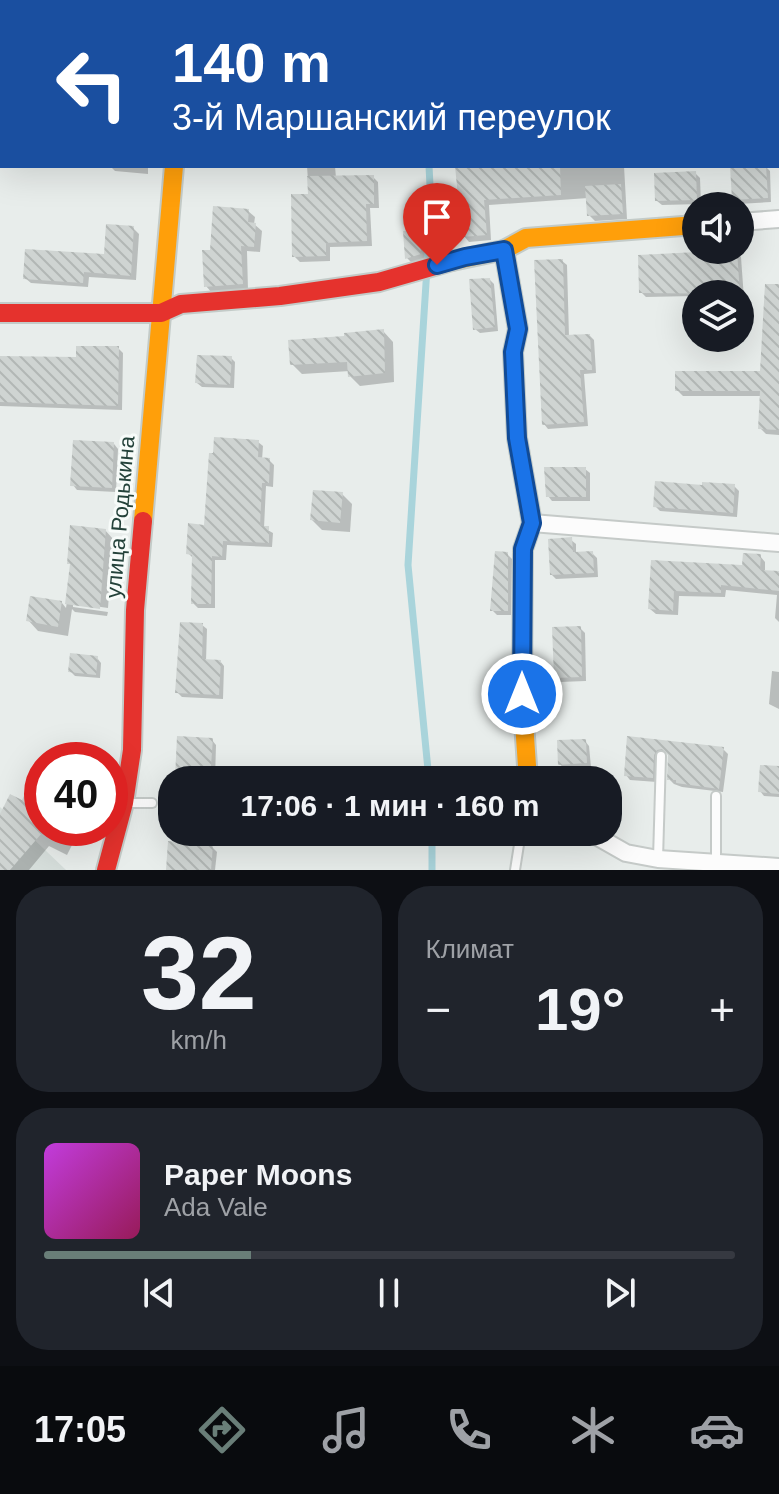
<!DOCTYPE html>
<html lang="ru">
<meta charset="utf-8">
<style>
:root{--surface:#171b24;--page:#20242c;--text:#f1f3f6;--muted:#9ea1a6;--line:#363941;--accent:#697e78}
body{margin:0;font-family:Arial,sans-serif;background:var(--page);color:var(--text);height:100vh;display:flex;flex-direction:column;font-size:30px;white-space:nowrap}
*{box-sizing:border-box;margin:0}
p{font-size:26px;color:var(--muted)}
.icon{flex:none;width:44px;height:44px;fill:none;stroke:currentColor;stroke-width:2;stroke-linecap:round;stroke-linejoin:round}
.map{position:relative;height:870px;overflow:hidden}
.sheet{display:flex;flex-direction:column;gap:16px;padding:16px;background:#0d0f14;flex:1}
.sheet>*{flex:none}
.top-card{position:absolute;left:0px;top:0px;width:780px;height:168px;box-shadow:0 8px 32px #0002;background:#1a4fa0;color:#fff;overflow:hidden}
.controls{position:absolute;left:682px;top:192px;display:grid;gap:16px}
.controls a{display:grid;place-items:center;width:72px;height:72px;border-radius:50%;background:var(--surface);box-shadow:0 8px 32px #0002;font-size:40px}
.speed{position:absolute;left:24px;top:742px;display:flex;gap:16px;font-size:40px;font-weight:700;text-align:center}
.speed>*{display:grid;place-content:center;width:104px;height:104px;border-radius:50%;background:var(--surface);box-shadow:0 8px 32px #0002;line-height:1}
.speed .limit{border:12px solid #d22;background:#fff;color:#111}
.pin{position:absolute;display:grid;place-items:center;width:68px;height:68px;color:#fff;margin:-82px -34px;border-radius:50% 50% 50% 0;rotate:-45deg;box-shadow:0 0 8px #0007}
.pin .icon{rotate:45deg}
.me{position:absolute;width:88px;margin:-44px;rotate:0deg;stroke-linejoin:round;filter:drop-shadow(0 0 6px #0008)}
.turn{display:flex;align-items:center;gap:28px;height:168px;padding:0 40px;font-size:36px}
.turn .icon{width:104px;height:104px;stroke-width:2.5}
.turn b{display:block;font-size:56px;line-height:68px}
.big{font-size:60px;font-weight:600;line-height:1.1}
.sheet .card{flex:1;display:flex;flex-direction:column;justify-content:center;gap:12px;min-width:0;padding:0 28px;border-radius:32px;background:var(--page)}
.sheet .dial{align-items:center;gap:0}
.dial b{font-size:104px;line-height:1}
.song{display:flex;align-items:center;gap:24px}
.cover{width:96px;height:96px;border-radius:12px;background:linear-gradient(135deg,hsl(290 70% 55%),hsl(330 70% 35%))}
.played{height:8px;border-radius:4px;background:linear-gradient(90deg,var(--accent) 30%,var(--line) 30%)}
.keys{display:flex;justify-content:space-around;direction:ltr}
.heat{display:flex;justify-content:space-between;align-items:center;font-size:44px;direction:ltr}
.sheet .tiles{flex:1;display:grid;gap:16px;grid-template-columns:1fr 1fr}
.card:last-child{grid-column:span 2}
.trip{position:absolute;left:158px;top:766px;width:464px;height:80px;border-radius:32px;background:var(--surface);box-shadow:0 8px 32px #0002;font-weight:600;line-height:80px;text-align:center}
.tab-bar{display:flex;height:128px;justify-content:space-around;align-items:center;background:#090b0e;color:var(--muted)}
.tab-bar .icon{width:56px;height:56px}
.tab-bar .current{color:var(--accent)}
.tab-bar b{font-size:36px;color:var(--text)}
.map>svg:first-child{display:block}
.built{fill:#d6dedb}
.shadow{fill:#0003}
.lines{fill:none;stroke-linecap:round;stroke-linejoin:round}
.stream{stroke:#a9d4db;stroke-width:7}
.building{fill:url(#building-back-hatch)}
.lane-casing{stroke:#c5cac8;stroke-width:12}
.street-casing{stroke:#c5cac8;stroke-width:20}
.slow-casing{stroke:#c3cbc8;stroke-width:22}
.jam-casing{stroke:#c3cbc8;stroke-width:22}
.lane{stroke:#fcfcfc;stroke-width:8}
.street{stroke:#fcfcfc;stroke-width:16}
.slow{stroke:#ff9f0a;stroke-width:18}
.jam{stroke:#e5322d;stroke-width:18}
.route-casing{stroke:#114b97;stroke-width:20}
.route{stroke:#1a73e8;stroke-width:14}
.labels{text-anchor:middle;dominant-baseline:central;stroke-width:6;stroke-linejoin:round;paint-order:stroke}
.street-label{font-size:22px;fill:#24423a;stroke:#f7fbf9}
</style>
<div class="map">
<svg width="779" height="870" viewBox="0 0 779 870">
<defs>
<pattern id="building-back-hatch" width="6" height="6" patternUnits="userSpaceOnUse" patternTransform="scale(2)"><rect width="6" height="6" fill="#cfd4d2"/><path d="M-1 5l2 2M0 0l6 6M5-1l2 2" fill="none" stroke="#b2b7b5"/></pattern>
</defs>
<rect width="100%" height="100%" fill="#e8edeb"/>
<polygon class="built" points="0,807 66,870 0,870"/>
<g class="shadow">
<polygon points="632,0 669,0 673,2 631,2"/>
<polygon points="110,166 148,166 148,174 115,171"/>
<polygon points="307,166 335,166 336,178 373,177 378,182 379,208 370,208 372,246 330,247 330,261 300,262 294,256 309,196"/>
<polygon points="458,166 624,166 627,219 595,221 589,215 588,198 489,205 491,240 469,242 464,236"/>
<polygon points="765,166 770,171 771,202 738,204 734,199"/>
<polygon points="695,173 700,178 701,204 662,205 657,201"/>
<polygon points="248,211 255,217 254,224 262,231 260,252 247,251 248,290 212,293 206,286 211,252"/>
<polygon points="133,228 139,234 136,280 89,277 88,287 31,283 25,278 105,256"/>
<polygon points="419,232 429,242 430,264 417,268 407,258"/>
<polygon points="737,252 741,257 744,299 740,299 740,294 696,294 696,298 694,296 646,297 641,292"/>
<polygon points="562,261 567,265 569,337 590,336 594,340 596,373 584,374 588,426 548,429 544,424"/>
<polygon points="490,280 494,284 498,331 480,333 475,329"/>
<polygon points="779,316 779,435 766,434 760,428 761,396 683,396 677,390 762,373"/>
<polygon points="383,331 393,342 394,382 360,386 350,376 350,371 302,374 292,364 347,338"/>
<polygon points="118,348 123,353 122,410 0,406 0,358 78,359"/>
<polygon points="231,358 235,362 234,388 202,387 197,383"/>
<polygon points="258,442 263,446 262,460 269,460 274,465 273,487 266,486 264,528 273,533 272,547 227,545 226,560 215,560 215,608 198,608 193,603 193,558 188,553"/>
<polygon points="114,444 118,449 116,492 77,490 73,485"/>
<polygon points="585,469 590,473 590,501 552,501 548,496"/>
<polygon points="734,486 739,491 737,517 660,511 655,506 704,487"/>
<polygon points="342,494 352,504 350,532 322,530 312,520"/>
<polygon points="105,530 113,539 108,608 73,603 73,607 108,612 107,616 75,612 72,609 68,636 38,631 28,620 62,603 66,608 72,566"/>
<polygon points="571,540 576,544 576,554 592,553 597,558 598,577 556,579 551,574"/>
<polygon points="507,554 512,559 511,615 497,615 492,610"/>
<polygon points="760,556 765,562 765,572 779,573 779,622 775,618 777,595 726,590 725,597 679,596 678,615 656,614 650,609 653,562 743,568"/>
<polygon points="202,625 207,629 206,661 220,661 224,666 223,699 182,697 177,692"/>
<polygon points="580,628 585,633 586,681 560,682 555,677"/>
<polygon points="97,658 101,663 100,678 75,676 70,671"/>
<polygon points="772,671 779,672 779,709 769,704"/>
<polygon points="629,739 723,749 728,754 723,792 682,787 674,784 669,779 668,753 662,754 657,782 630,780 626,775"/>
<polygon points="212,740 216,745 215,780 181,780 177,777"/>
<polygon points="585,741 589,746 591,767 564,769 560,764"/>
<polygon points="68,755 105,758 107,760 67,760"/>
<polygon points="110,763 115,768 110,779"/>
<polygon points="779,769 779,797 764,796 760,791"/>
<polygon points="42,772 42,828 86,828 85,831 80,829 67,855 49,846 29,870 1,870 0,819 23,802"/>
<polygon points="212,847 217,852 215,870 168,870"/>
</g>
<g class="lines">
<g class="stream">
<polyline points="422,2 422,0"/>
<polyline points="429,166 431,205 408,565 429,780"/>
<polyline points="432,870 432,832"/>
</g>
</g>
<g class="building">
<polygon points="455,166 560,166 561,195 484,200 487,235 462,237"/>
<polygon points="730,166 766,166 768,198 732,200"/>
<polygon points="696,171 697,200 655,201 654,173"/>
<polygon points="374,175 374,204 366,204 367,241 326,243 326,256 292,257 291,194 308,194 307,176"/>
<polygon points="621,184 623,214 587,216 585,186"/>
<polygon points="213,206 249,209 248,222 256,223 254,247 241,246 243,284 204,287 202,250 210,250"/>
<polygon points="106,224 134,226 131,276 84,272 83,283 23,279 25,249 104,254"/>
<polygon points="419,230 421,254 405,259 403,231"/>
<polygon points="737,250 740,294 639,293 638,255"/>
<polygon points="563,259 565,335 590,334 592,370 580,370 584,422 542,425 534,260"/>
<polygon points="490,278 495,327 473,330 469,279"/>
<polygon points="765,284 779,284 779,430 758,429 760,391 675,391 675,371 760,371"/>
<polygon points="384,329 385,373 348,377 347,362 290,365 288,340 344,336 344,333"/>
<polygon points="76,346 119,346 118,406 0,402 0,356 76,357"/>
<polygon points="197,355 232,356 230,385 195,383"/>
<polygon points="214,437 259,440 258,457 270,458 269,483 262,483 260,526 269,526 269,543 223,541 222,557 212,556 211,604 191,604 192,555 186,554 188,523 204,525 209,453 213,453"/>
<polygon points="73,440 114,442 112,488 70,486"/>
<polygon points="544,467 586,467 586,497 546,497"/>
<polygon points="655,481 702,485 702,482 735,484 733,513 653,507"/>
<polygon points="313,490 343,492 340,523 310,520"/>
<polygon points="70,525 106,529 100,609 65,604 70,564 67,564"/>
<polygon points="572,537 573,552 593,551 594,573 550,575 548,539"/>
<polygon points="495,551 508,552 508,611 490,611"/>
<polygon points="743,553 761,554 760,570 779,571 779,591 721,585 721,593 674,591 673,611 648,609 651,560 742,565"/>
<polygon points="30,596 62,601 58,627 26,621"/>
<polygon points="180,622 203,623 202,659 221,660 219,695 175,693"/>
<polygon points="581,626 582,677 554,678 552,627"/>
<polygon points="70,653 98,656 96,675 68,672"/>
<polygon points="177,736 213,738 210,780 175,778"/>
<polygon points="627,736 724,747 719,789 676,783 676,780 667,780 668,755 662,749 657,750 654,755 653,778 624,776"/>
<polygon points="586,739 587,763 558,765 557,740"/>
<polygon points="42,758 42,833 10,870 0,870 0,814 10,794 22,800"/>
<polygon points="760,765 779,766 779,794 758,792"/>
<polygon points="168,841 213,845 211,870 166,870"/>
</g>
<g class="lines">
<g class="lane-casing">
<g id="lane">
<polyline points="716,796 716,862"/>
<polyline points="129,803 152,803"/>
<polyline points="658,859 661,756"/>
<polyline points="515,870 521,832"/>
</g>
</g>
<g class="street-casing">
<g id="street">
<polyline points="724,0 727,2"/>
<polyline points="778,35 779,36"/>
<polyline points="740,222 779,219"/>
<polyline points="532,523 779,543"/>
<polyline points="589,832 626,853 658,859 779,867"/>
</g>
</g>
<g class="slow-casing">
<g id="slow">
<polyline points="504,250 518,329 513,352 517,438 532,523 523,549 522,694 528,780"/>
<polyline points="452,261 504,250 526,238 696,225"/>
<polyline points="143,521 174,166"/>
</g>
</g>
<g class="jam-casing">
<g id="jam">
<polyline points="0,313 161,313 181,304 280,296 379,282 452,261"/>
<polyline points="106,870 124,803 132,750 135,610 143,521"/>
</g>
</g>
<use href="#lane" class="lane"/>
<use href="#street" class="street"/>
<use href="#slow" class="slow"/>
<use href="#jam" class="jam"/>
</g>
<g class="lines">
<g class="route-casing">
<polyline id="route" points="437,265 465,257 504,250 518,329 513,352 517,438 532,523 523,549 522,694"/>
</g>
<use href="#route" class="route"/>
</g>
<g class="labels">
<g class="street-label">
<text transform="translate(120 517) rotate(-85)">улица Родькина</text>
</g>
</g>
</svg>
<div class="controls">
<a><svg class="icon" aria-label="sound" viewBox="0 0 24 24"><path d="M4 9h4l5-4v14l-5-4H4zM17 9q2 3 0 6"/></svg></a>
<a><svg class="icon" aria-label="layers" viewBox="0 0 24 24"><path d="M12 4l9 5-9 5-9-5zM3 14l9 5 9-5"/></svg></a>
</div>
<div class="speed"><div class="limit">40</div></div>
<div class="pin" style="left:437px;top:265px;background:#d93025"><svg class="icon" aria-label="arrive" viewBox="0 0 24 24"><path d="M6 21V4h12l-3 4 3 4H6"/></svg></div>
<svg class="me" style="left:522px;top:694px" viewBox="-20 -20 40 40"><circle r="17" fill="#1a73e8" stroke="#fff" stroke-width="3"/><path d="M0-11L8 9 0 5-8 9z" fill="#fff"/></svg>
<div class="trip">17:06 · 1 мин · 160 m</div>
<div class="top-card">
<div class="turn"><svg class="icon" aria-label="left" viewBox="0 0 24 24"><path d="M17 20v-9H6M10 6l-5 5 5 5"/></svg><div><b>140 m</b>3-й Маршанский переулок</div></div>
</div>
</div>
<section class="sheet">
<div class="tiles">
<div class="card dial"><b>32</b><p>km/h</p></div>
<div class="card"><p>Климат</p>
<div class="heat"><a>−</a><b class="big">19°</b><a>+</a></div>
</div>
<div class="card">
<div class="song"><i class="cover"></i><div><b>Paper Moons</b><p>Ada Vale</p></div></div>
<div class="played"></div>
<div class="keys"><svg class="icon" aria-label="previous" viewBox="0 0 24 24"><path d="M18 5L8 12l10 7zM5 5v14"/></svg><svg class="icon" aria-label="pause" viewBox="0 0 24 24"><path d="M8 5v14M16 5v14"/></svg><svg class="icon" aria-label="next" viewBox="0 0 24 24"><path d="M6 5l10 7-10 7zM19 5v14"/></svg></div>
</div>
</div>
</section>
<nav class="tab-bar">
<b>17:05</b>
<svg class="icon current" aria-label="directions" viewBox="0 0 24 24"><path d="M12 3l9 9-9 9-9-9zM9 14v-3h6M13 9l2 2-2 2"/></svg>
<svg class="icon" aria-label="music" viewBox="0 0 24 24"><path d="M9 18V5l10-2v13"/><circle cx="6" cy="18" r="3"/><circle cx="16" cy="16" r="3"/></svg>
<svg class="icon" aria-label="phone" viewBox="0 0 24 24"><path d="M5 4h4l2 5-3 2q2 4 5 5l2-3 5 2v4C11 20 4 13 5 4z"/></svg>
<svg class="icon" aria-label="climate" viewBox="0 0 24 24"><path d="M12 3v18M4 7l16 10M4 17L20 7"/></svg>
<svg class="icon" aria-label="car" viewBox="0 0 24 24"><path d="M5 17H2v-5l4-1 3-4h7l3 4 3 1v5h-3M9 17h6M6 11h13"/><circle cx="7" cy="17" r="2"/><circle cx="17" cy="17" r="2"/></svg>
</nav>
